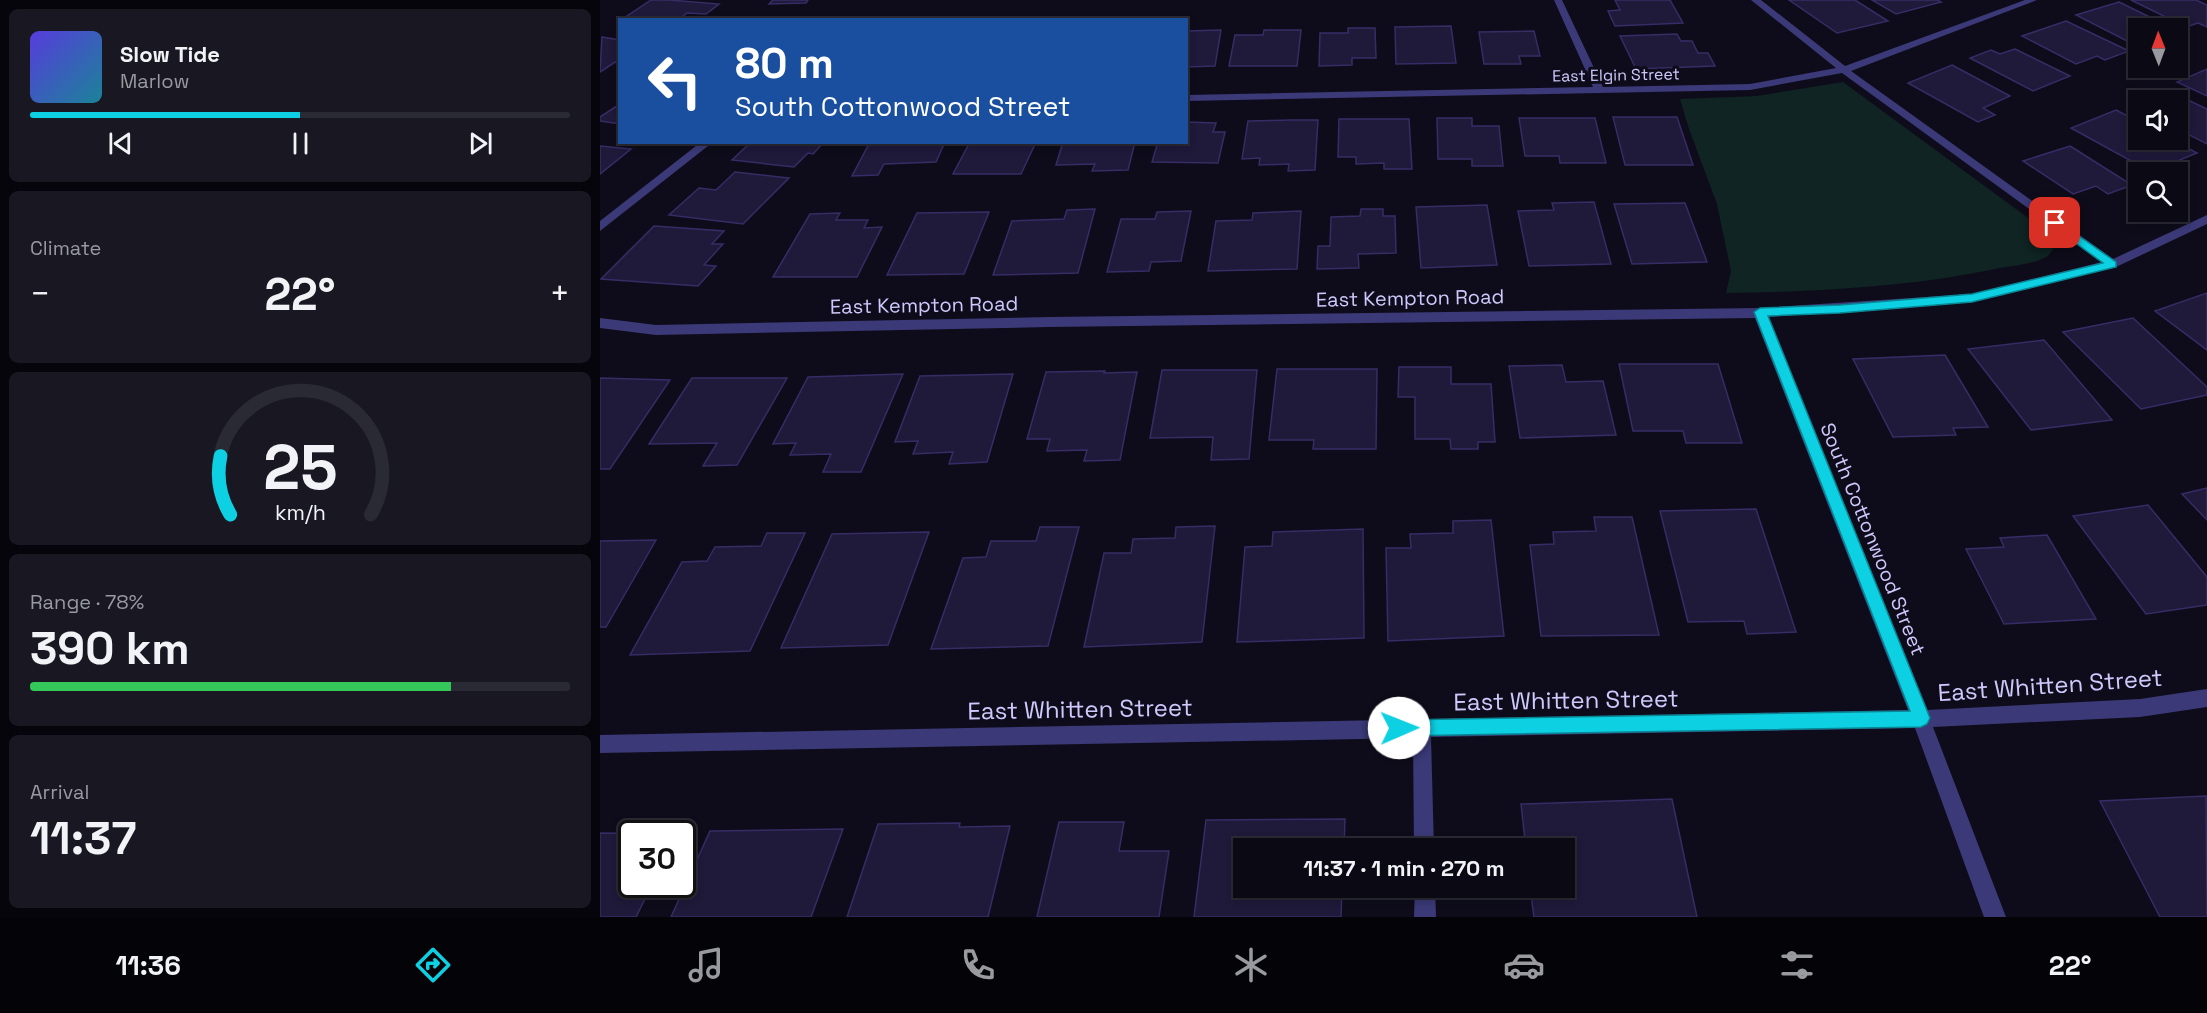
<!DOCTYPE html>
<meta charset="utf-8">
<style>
:root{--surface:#0a0914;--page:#181722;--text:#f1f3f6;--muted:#999aa0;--line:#2a2a34;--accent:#0dd0e3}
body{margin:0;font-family:"Space Grotesk",sans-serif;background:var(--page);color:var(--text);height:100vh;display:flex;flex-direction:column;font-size:22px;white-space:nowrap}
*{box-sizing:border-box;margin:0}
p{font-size:20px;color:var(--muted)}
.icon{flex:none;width:33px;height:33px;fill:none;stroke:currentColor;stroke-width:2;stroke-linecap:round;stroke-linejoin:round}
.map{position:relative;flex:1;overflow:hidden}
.panel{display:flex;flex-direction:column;gap:9px;padding:9px;background:#06050b;width:600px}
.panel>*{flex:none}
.top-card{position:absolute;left:18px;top:18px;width:570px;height:126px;border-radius:0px;box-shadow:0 3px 9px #0003,0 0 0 2px var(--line);background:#1a4fa0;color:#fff;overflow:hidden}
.needle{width:39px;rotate:359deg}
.controls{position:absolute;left:1528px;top:18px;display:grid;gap:12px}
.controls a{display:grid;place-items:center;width:60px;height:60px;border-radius:0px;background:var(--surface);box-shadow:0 3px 9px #0003,0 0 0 2px var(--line);font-size:30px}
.speed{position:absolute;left:18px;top:820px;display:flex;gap:12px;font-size:30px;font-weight:700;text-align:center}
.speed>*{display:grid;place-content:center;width:78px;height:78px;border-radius:50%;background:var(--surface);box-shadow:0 3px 9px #0003,0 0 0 2px var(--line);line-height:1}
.speed .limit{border:3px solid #111;border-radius:9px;background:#fff;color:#111}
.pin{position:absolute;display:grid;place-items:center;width:51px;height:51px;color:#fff;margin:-26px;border-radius:12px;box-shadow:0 3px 9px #0006}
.me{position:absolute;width:66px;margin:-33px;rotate:89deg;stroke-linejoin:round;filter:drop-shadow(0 0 4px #0008)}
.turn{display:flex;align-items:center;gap:21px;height:126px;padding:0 18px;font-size:27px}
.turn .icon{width:78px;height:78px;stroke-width:2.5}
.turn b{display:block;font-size:42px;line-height:51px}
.big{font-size:45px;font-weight:700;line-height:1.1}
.panel .widget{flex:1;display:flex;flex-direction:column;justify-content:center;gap:9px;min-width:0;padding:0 21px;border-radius:9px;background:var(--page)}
.panel .dial{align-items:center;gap:0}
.dial svg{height:156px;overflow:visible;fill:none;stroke:var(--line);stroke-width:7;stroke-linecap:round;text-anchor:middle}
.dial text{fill:var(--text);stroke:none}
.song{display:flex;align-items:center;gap:18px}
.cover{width:72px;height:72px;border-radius:9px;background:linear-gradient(135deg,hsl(250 70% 55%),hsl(190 70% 35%))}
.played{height:6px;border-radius:3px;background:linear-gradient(90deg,var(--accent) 50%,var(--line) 50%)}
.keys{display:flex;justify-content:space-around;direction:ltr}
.heat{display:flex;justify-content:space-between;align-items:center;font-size:33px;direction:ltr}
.charge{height:9px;border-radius:4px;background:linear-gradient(90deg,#34c759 78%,var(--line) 0)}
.trip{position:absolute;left:633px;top:838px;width:342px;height:60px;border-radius:0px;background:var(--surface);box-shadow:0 3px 9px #0003,0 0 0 2px var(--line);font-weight:700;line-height:60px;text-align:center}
.tab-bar{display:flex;height:96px;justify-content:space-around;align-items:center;background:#040408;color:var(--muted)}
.tab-bar .icon{width:42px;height:42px}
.tab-bar .selected{color:var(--accent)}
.tab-bar b{font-size:27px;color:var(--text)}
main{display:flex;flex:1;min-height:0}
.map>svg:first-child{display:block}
.green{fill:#0f2423}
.building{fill:#1f193a;stroke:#372c65;stroke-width:1.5}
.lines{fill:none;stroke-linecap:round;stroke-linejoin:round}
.minor{fill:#3b3977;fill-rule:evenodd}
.route{fill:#0dd0e3;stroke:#088794;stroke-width:1.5}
.labels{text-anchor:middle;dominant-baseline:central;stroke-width:6;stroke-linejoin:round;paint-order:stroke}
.far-street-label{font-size:16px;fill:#cec8fc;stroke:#0e0c1a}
.street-label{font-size:20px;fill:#cec8fc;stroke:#0e0c1a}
.near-street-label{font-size:24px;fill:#cec8fc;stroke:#0e0c1a}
</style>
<main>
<section class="panel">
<div class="widget">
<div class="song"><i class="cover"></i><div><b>Slow Tide</b><p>Marlow</p></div></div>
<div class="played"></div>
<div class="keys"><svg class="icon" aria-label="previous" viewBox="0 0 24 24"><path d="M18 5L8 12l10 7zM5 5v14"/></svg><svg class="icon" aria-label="pause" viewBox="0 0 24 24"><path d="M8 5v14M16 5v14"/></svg><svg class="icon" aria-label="next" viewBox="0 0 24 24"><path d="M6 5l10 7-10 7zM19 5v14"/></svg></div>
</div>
<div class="widget"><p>Climate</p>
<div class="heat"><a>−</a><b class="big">22°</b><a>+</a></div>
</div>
<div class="widget dial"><svg viewBox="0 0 100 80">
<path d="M14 69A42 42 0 1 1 86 69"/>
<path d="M14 69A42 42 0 0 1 9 39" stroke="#0dd0e3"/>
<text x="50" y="56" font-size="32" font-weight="700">25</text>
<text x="50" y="72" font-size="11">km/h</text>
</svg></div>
<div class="widget"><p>Range · 78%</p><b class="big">390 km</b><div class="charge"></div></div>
<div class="widget"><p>Arrival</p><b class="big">11:37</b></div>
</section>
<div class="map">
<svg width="1607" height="917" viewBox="0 0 1607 917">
<rect width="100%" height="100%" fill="#0e0c1a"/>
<path class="green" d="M1243,82L1442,228L1454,244C1453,250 1451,255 1444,258C1432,264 1414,266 1400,268C1311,287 1216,292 1126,293L1131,271L1117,204L1089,129L1080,99L1157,96Z"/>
<g class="building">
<polygon points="51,0 69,0 119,4 106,14 87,13 78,20 21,20"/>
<polygon points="173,0 208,0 206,3 169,4"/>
<polygon points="1015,0 1070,0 1083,23 1015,26 1008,11 1020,10"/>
<polygon points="1189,0 1255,0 1288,21 1237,33"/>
<polygon points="1272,0 1337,0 1341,2 1296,14"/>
<polygon points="1531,0 1596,0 1607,5 1607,27 1598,23 1586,27"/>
<polygon points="1519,2 1572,28 1539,28 1539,38 1527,41 1476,15"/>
<polygon points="1466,21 1529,51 1505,60 1497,56 1476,64 1422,36"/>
<polygon points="851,26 856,63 796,64 795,27"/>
<polygon points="748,28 775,28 776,58 752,58 752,65 719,66 720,33 748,33"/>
<polygon points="621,30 615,66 586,67 586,31"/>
<polygon points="664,30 701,30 697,66 629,66 635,35 663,35"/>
<polygon points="934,31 940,56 919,56 921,64 884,64 879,32"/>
<polygon points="1077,34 1081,41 1092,41 1098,53 1108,53 1115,66 1036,69 1020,36"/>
<polygon points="2,37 20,40 20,59 0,72"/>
<polygon points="1415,49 1470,76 1433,91 1370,58 1391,50 1400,54"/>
<polygon points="1352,65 1410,96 1383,108 1395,115 1378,122 1308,83"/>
<polygon points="1607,69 1607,96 1577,82"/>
<polygon points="1565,89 1607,109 1607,144 1578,129 1578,100 1555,100 1547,97"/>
<polygon points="20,104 20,124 0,121 0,117"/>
<polygon points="1516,110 1539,122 1539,140 1572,140 1597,153 1551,172 1471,128"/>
<polygon points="1013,117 1077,117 1093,165 1025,165"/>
<polygon points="837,118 872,118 872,126 899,126 903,166 872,166 872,159 838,159"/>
<polygon points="919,118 995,118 1006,163 960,163 959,156 925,156"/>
<polygon points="739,119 809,119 812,169 784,169 784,163 756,164 756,157 738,157"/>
<polygon points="692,120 718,120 715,170 688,171 689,164 659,165 660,158 642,159 648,121"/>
<polygon points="586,122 616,123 613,132 625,132 618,163 552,162 558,142 586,142"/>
<polygon points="151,142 224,142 213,154 208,153 194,167 132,160"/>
<polygon points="270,142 345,142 336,162 284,164 278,175 252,176"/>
<polygon points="370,142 436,142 421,174 353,174"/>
<polygon points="463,142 535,142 528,170 492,171 495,164 456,165"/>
<polygon points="0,146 31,149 0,174"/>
<polygon points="1470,146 1532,185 1508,194 1496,186 1473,194 1423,161"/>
<polygon points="135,172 189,178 143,224 69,215 99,188 116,190"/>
<polygon points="994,202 1011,264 929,266 918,211 954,210 952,203"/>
<polygon points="1085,203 1107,262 1032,264 1014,204"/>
<polygon points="887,205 897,265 821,268 816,207"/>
<polygon points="495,209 478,273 393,275 412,221 464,219 467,210"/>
<polygon points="761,209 783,209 783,216 795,216 796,253 758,254 759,268 717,269 718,246 730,246 731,217 760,216"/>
<polygon points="591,211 581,261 551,262 549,271 507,272 521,219 555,219 557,212"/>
<polygon points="701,211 697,269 608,271 616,221 652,220 653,213"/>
<polygon points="389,212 364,274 287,275 317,213"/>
<polygon points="240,213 236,220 268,220 264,228 282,227 257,277 173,277 210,214"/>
<polygon points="54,226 124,231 112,244 123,244 104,265 116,266 98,286 1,279"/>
<polygon points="1607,293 1607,350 1555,311"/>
<polygon points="1533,318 1607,387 1607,395 1541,409 1463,332"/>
<polygon points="1444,340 1512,420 1431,430 1368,349"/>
<polygon points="1345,355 1388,427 1353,428 1356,435 1293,437 1253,359"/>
<polygon points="1019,364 1118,364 1142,443 1086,443 1083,431 1033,431"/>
<polygon points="962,365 966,382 1003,381 1016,435 920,438 909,366"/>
<polygon points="799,367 851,367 851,384 891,384 895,442 878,442 878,449 851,449 850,439 815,439 815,397 798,397"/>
<polygon points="677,369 777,369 776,449 713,449 714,440 669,440"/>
<polygon points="562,370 657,370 649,459 611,460 613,437 550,438"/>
<polygon points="505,371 504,373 537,372 520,460 484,461 487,450 447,451 450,439 427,439 446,372"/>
<polygon points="303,374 261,472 223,472 231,454 190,455 196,443 173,444 208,377"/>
<polygon points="413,374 387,462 349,464 353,452 313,454 318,441 295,442 320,376"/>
<polygon points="0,378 70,380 10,469 0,469"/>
<polygon points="92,378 187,378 137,465 103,466 117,443 49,444"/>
<polygon points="1607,488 1607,520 1582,494"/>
<polygon points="1548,505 1607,577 1607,605 1546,614 1473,516"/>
<polygon points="1156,509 1196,632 1147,634 1144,621 1088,622 1060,511"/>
<polygon points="994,517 1032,517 1059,635 941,636 930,545 954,544 953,532 996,531"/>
<polygon points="891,520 904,636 788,641 786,548 811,548 810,534 853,533 853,521"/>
<polygon points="615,526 602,642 484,647 504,553 531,553 533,539 575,538 576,527"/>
<polygon points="440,527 479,527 448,646 331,649 363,558 386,557 391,541 436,541"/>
<polygon points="763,529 764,638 637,642 645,547 672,546 673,532"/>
<polygon points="329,532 288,645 181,648 232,534"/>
<polygon points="167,533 205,533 150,651 30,655 82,562 107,561 115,547 161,546"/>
<polygon points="1447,535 1496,619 1404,624 1366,549 1404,547 1400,538"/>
<polygon points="56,540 6,627 0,627 0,541"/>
<polygon points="1606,796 1607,917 1560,917 1500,801"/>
<polygon points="1072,799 1097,917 934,917 930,888 964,888 964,849 926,849 921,804"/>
<polygon points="745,819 744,849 644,849 644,888 742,888 741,917 594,917 606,820"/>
<polygon points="459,822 524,822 519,851 569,851 559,917 437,917"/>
<polygon points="360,823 359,827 410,826 388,917 247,917 278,824"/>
<polygon points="243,829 211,917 71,917 110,831"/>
<polygon points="0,833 77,834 32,834 32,885 52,885 36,917 0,917"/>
</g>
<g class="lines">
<g class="minor">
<polygon points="954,0 962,0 1003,87 1150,84 1236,68 1151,0 1161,0 1245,66 1425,0 1437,0 1251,71 1513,259 1607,215 1607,224 1516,267 1372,302 1168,317 1327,710 1540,699 1607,689 1607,707 1540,717 1333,727 1406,917 1384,917 1315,728 831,737 834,849 814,849 813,738 0,753 0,735 1308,710 1155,318 449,327 56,335 0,328 0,318 56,325 449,317 1160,308 1372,294 1502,262 1242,73 1150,90 586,101 586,95 993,87"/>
<polygon points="101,142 113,142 0,231 0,221"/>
<polygon points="815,888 835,888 836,917 814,917"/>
</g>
</g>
<polygon class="route" points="1455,219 1516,262 1516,267 1372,302 1240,313 1168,316 1330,718 1327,724 1321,727 799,736 793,734 790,728 793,722 799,720 1310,711 1154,312 1160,308 1240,305 1372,294 1503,263 1451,225 1449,223"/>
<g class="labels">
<g class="far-street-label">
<text transform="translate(1016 75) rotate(-1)">East Elgin Street</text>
</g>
<g class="street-label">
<text transform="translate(810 298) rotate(-1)">East Kempton Road</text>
<text transform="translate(324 305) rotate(-1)">East Kempton Road</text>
<text transform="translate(1273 539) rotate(68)">South Cottonwood Street</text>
</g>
<g class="near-street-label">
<text transform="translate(1450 685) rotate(-4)">East Whitten Street</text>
<text transform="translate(966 700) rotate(-1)">East Whitten Street</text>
<text transform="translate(480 709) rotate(-1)">East Whitten Street</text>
</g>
</g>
</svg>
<div class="controls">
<a><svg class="needle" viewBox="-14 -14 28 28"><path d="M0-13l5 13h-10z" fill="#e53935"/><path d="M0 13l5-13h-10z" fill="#999aa0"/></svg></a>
<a><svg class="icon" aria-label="sound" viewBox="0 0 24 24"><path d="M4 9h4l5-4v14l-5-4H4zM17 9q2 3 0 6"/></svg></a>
<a><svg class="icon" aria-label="search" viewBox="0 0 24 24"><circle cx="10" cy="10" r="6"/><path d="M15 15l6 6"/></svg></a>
</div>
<div class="speed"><div class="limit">30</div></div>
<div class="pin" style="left:1455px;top:223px;background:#d93025"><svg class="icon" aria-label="arrive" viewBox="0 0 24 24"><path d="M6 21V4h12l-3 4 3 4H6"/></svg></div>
<svg class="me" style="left:799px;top:728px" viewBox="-20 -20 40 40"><circle r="19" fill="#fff"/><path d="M0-13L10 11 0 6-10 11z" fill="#0dd0e3"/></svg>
<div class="trip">11:37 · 1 min · 270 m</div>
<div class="top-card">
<div class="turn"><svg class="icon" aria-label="left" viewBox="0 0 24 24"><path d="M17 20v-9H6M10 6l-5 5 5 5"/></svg><div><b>80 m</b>South Cottonwood Street</div></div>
</div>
</div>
</main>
<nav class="tab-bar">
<b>11:36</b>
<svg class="icon selected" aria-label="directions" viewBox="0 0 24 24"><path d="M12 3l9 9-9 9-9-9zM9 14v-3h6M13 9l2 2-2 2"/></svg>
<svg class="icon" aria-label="music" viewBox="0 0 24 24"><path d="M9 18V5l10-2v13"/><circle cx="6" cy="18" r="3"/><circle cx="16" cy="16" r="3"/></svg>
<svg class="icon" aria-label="phone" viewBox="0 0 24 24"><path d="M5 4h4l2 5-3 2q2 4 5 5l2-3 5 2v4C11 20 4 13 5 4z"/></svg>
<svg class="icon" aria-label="climate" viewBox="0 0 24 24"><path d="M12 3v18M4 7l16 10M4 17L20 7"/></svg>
<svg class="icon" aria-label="car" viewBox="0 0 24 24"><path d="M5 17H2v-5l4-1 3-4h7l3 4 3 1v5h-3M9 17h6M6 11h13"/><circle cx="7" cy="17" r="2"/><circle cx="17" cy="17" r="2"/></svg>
<svg class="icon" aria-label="filters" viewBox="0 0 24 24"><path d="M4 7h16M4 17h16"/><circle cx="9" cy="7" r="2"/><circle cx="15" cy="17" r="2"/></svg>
<b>22°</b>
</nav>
